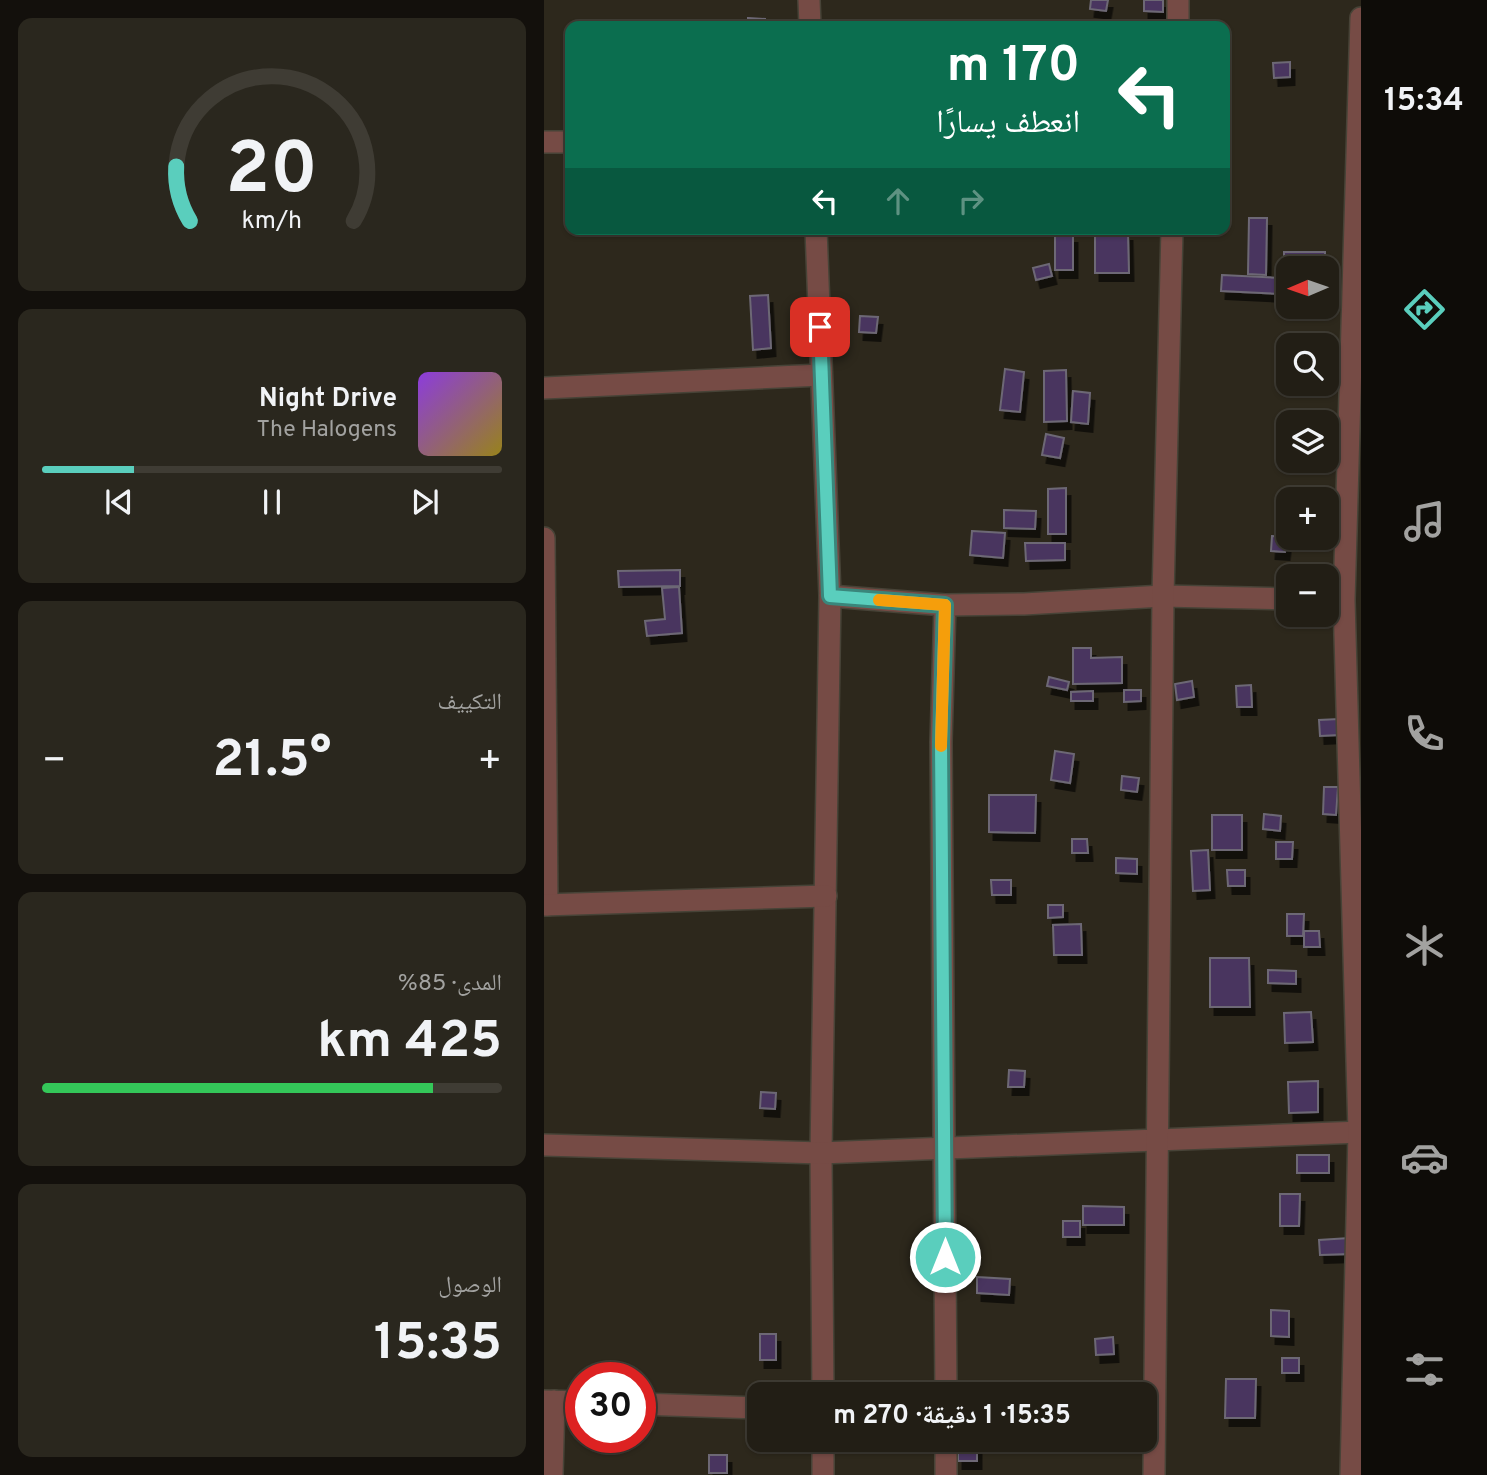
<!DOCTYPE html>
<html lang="ar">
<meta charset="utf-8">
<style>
:root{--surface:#221e15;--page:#2a271e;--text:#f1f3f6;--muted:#a2a2a0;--line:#3f3c34;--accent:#5acebd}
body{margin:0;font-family:Overpass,"Noto Naskh Arabic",sans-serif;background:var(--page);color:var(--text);direction:rtl;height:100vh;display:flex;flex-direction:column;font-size:26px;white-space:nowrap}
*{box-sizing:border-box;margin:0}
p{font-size:23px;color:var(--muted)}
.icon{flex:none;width:38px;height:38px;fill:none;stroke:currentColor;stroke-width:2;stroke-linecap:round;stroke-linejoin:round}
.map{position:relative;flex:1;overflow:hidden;direction:ltr}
.drawer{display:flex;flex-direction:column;gap:18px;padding:18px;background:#13100c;width:544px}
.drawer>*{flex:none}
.top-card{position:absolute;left:21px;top:21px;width:665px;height:214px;border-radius:14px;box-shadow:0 2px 5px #0004,0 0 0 2px var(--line);direction:rtl;background:#0b6e4f;color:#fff;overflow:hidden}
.needle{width:46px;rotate:268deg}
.fabs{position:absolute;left:732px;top:256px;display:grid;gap:14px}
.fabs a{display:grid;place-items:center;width:63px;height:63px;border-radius:14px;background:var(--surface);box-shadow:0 2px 5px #0004,0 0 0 2px var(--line);font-size:35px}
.speed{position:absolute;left:21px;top:1362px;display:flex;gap:14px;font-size:35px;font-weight:700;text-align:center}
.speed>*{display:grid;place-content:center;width:91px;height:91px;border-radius:50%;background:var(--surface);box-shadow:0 2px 5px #0004,0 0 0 2px var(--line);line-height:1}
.speed .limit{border:10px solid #d22;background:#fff;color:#111}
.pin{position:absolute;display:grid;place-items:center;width:60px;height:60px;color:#fff;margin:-30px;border-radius:14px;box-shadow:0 4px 10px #0006}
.me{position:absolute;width:77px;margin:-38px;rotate:0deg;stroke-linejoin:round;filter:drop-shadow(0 0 5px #0008)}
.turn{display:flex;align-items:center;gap:24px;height:147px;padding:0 35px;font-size:32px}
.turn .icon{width:91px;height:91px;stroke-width:2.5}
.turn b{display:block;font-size:49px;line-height:60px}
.lanes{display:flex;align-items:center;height:66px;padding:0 35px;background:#0003;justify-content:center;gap:35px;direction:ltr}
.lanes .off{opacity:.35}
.big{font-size:52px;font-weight:700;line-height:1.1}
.drawer .card{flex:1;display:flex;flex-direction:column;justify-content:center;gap:10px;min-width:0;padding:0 24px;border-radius:14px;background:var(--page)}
.drawer .dial{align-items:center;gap:0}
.dial svg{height:182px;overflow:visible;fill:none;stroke:var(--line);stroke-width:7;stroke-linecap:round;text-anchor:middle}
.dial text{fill:var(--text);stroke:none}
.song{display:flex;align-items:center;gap:21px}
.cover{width:84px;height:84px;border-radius:10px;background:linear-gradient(135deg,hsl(270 70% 55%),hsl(50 70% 35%))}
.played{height:7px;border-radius:4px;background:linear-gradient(90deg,var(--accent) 20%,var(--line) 20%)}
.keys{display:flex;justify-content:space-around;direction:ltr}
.heat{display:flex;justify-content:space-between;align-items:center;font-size:38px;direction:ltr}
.charge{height:10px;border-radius:5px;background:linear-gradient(90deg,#34c759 85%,var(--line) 0)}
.trip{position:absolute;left:203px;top:1382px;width:410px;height:70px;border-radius:14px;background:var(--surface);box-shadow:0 2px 5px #0004,0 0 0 2px var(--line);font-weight:700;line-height:70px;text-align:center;direction:rtl}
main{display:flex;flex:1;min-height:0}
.menu{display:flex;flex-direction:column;width:126px;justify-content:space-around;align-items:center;background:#0e0c08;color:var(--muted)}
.menu .icon{width:49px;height:49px}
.menu .selected{color:var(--accent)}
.menu b{font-size:32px;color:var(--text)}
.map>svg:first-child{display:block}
.building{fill:#48355e;stroke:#6d6875;stroke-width:2;filter:url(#shadow)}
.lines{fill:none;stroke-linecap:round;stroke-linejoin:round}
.minor-casing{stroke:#474337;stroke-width:24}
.minor{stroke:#764b45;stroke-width:21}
.route-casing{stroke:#3a867b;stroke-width:18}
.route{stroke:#5acebd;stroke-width:12}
.slow{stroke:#f59e0b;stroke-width:12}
</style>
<main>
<nav class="menu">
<b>15:34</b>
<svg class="icon selected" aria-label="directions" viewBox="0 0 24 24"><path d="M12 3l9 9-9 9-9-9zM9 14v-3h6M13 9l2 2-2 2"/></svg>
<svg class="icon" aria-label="music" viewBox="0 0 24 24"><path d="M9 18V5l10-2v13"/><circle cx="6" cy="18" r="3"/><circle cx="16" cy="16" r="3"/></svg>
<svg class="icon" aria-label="phone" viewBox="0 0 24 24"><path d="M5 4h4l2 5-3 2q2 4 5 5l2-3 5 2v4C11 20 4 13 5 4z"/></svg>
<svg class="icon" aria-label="climate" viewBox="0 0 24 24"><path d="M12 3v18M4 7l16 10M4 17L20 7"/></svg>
<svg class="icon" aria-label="car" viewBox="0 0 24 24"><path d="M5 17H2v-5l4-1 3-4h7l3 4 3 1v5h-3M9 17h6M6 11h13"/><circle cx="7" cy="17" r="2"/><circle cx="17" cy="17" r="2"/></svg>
<svg class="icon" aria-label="filters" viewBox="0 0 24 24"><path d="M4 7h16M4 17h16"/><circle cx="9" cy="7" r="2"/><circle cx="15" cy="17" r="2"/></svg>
</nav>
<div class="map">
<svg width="817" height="1475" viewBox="0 0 817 1475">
<defs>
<filter id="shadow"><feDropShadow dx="4.5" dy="8" stdDeviation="0" flood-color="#0009"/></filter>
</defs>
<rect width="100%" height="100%" fill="#2d281c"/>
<g class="building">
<polygon points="547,0 564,0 562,11 546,9"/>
<polygon points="600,0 619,0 619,12 600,11"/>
<polygon points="204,18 221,19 221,26 204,26"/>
<polygon points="746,62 746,77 730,78 729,63"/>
<polygon points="705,218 723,218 722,275 704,274"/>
<polygon points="551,233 584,233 585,273 551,273"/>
<rect x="511" y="235" width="18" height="35"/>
<polygon points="740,252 781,252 781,268 744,268 744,287 740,287"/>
<polygon points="505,264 508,276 492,280 489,268"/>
<polygon points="678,275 737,278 736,294 677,291"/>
<polygon points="224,295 227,348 209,350 206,296"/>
<polygon points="316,316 334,317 332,333 315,332"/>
<polygon points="461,369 480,372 476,412 456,410"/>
<polygon points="522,370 523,421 500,422 500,371"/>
<polygon points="529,391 546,393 544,424 527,422"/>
<polygon points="502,434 520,438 516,458 498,455"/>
<polygon points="522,488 522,534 504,534 504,489"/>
<polygon points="460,510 492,511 491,529 460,528"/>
<polygon points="428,531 461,533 459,558 426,555"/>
<polygon points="728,536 743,537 741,552 727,551"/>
<polygon points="481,543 521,543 521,560 482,561"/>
<polygon points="136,570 136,586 75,587 74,571"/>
<polygon points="135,587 138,633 103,636 101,621 121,619 118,588"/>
<polygon points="529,648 547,648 547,658 578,657 578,683 529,684"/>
<polygon points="505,677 525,682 523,690 503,686"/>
<polygon points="648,681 650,697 633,700 631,684"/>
<polygon points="707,685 708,707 693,707 692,686"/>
<polygon points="580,690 597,690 597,701 580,702"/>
<polygon points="549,691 549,701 527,701 527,692"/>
<polygon points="795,719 795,735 776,736 775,720"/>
<polygon points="511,751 530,754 526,783 507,780"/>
<polygon points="578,776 595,778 593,792 577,790"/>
<polygon points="780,787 794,787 792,815 779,814"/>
<polygon points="445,795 492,795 491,833 445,832"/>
<polygon points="720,814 737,816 736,831 719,829"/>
<rect x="668" y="815" width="30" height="35"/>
<polygon points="528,839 543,839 544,853 528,853"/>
<polygon points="732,842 749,842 748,859 732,859"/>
<polygon points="664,850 666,890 649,891 647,851"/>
<polygon points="572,858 593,859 593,874 572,873"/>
<polygon points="683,870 701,870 701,886 684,886"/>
<polygon points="447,880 467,880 467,895 448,895"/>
<polygon points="504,905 519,905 519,917 504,918"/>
<polygon points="743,914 760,914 759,936 743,936"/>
<polygon points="537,924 538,955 510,955 509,925"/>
<polygon points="760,931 775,931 776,947 760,947"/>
<polygon points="666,958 705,958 706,1007 666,1007"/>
<polygon points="724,970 752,971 752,984 724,983"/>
<polygon points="767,1012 769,1042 741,1043 740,1013"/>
<polygon points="465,1070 481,1071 480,1087 464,1087"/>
<polygon points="774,1081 774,1112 745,1113 744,1082"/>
<polygon points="217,1092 232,1093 231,1109 216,1108"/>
<rect x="753" y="1155" width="32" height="18"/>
<polygon points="736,1194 756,1194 755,1226 736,1226"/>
<polygon points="539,1206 580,1207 580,1225 539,1225"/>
<rect x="519" y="1221" width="17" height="16"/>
<polygon points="805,1238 806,1254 776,1255 775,1240"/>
<polygon points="433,1277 466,1279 465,1295 433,1293"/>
<polygon points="727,1310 745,1311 745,1337 727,1336"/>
<rect x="216" y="1334" width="16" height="26"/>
<polygon points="569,1337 570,1354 552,1355 551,1339"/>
<rect x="738" y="1358" width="17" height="15"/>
<polygon points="682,1379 712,1379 711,1418 681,1418"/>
<rect x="571" y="1385" width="19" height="10"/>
<rect x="414" y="1440" width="19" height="21"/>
<rect x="165" y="1455" width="18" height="18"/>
</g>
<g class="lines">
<g class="minor-casing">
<g id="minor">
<polyline points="265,0 266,26"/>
<polyline points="634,26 634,0"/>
<polyline points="0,142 26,142"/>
<polyline points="272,229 286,596 277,1153 279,1395"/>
<polyline points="0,388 277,375"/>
<polyline points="0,538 3,905"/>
<polyline points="286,596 401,605"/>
<polyline points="0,905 282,896"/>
<polyline points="0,1145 277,1153 817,1132"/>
<polyline points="402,1395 397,742 401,605 480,604 619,596 744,599"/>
<polyline points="0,1401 37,1402"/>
<polyline points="96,1404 215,1408"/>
<polyline points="279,1440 279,1475"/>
<polyline points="402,1440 402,1475"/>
<polyline points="8,1475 10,1401"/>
<polyline points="610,1475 619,596 628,229"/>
<polyline points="807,1475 815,1132 800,600 817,18"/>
</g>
</g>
<use href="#minor" class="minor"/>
</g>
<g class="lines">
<g class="route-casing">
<polyline id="route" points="276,327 286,596 401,605 397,742 401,1257"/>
</g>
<use href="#route" class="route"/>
<polyline class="slow" points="335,600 401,605 397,746"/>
</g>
</svg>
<div class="fabs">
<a><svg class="needle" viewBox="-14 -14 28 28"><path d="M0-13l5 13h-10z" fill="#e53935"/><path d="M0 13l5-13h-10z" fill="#a2a2a0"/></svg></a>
<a><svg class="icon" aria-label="search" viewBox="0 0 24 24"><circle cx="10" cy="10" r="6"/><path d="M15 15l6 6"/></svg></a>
<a><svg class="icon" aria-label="layers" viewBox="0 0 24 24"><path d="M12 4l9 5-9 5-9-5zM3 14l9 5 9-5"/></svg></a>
<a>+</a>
<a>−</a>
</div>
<div class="speed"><div class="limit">30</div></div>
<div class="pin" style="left:276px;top:327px;background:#d93025"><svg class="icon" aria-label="arrive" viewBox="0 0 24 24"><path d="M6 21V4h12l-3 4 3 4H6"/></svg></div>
<svg class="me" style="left:401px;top:1257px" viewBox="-20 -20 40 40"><circle r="17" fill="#5acebd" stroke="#fff" stroke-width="3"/><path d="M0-11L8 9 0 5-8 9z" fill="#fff"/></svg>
<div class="trip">15:35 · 1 دقيقة · 270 m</div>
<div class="top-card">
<div class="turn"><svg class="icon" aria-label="left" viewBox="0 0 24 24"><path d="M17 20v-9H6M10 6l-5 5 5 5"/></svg><div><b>170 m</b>انعطف يسارًا</div></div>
<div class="lanes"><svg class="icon" aria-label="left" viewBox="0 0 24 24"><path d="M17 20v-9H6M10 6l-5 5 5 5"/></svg><svg class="icon off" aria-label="ahead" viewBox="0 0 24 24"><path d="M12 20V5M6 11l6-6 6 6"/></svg><svg class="icon off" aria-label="right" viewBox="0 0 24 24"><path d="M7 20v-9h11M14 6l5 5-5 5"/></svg></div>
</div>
</div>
<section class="drawer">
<div class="card dial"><svg viewBox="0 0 100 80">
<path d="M14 69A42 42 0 1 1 86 69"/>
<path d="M14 69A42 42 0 0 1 8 45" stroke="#5acebd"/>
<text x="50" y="56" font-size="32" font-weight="700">20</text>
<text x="50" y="72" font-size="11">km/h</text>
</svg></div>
<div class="card">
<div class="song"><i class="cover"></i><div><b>Night Drive</b><p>The Halogens</p></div></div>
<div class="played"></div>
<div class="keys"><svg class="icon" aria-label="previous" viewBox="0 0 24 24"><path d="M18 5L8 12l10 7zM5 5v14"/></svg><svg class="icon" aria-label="pause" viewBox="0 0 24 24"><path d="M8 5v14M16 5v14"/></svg><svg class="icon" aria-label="next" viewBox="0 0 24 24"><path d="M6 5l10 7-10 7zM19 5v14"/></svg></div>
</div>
<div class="card"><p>التكييف</p>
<div class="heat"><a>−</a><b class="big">21.5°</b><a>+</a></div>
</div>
<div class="card"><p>المدى · 85%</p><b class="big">425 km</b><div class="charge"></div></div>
<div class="card"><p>الوصول</p><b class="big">15:35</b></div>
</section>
</main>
